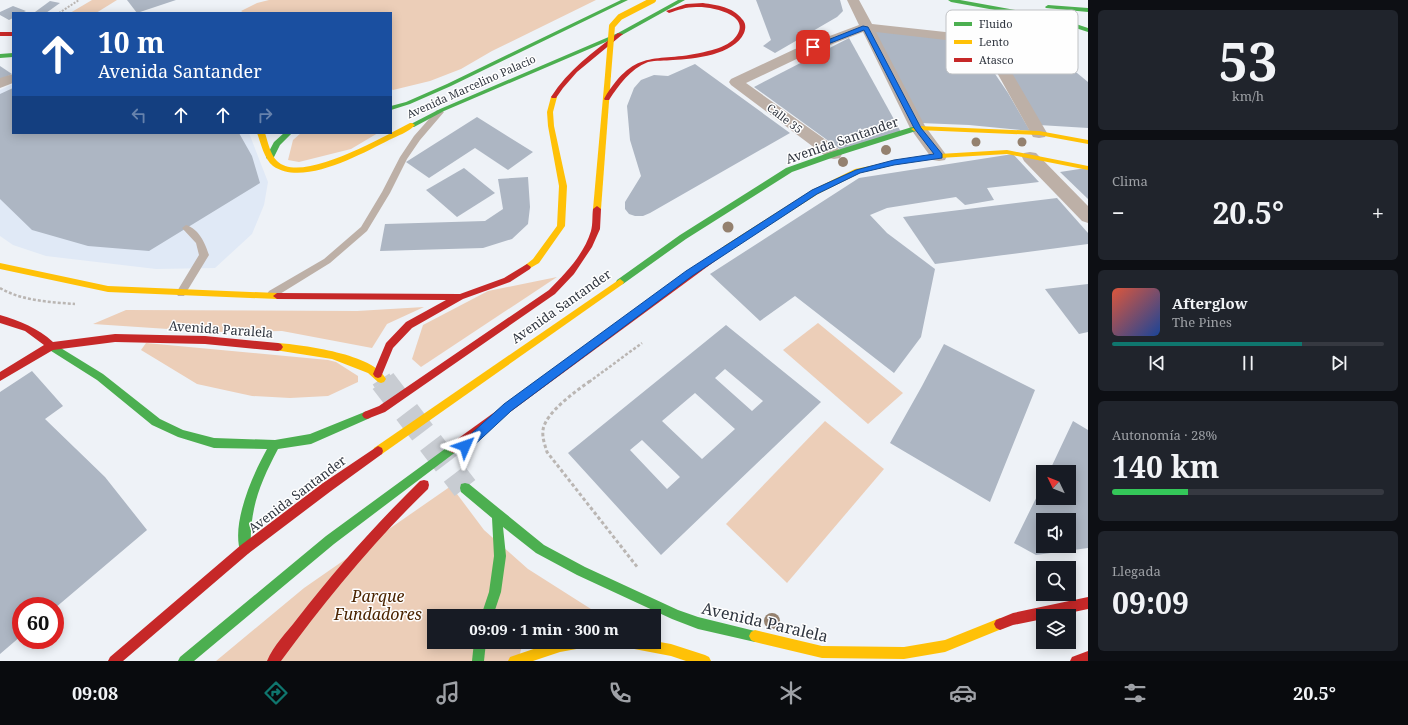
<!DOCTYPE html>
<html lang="es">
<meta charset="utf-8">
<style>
:root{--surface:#171b24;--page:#20242c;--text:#f1f3f6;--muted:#9ea1a6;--line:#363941;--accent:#0f766e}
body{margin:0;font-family:"Noto Serif",serif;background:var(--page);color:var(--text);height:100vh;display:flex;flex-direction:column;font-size:15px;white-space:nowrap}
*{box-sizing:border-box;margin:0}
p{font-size:13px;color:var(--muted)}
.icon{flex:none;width:22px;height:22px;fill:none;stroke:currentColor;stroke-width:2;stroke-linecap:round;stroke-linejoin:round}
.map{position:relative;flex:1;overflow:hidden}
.drawer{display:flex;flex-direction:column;gap:10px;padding:10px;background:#0d0f14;width:320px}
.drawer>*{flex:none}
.guide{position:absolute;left:12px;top:12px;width:380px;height:122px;border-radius:0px;box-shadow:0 2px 10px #0003;background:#1a4fa0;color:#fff;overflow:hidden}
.needle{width:26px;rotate:313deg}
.fabs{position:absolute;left:1036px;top:465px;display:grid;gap:8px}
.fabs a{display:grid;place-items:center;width:40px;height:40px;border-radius:0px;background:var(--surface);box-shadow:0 2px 10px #0003;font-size:20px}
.speed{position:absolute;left:12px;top:597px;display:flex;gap:8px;font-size:20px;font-weight:700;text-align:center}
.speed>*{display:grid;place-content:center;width:52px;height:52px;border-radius:50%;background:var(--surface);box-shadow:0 2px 10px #0003;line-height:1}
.speed .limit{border:6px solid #d22;background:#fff;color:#111}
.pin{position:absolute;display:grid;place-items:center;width:34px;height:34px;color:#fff;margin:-17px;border-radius:8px;box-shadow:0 2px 6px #0006}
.me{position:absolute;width:44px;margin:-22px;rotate:47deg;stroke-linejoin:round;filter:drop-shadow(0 0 3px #0008)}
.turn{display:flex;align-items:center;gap:14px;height:84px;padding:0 20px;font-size:18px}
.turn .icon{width:52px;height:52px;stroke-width:2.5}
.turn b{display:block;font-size:28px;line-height:34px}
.lanes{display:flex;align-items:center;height:38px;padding:0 20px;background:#0003;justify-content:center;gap:20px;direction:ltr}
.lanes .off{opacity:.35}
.big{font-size:30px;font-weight:700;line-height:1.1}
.drawer .widget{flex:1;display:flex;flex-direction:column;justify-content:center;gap:6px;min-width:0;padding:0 14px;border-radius:6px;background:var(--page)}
.drawer .dial{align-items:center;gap:0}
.dial b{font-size:52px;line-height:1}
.song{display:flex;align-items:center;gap:12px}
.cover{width:48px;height:48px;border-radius:6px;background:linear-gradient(135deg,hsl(10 70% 55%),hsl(220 70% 35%))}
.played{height:4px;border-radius:2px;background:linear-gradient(90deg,var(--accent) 70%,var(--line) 70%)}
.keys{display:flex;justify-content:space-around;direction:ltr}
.heat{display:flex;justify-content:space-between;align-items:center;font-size:22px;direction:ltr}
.charge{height:6px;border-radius:3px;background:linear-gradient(90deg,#34c759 28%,var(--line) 0)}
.trip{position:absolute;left:427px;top:609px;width:234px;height:40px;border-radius:0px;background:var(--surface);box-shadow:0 2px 10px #0003;font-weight:700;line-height:40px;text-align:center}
.tab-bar{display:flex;height:64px;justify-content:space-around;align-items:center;background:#090b0e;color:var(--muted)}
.tab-bar .icon{width:28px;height:28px}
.tab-bar .selected{color:var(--accent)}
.tab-bar b{font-size:18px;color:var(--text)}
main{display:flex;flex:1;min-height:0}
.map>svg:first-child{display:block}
.built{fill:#e0e9f6}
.green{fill:#ecceb8}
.building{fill:#adb6c3;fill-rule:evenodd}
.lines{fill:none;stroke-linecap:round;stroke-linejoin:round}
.secondary-tunnel-far1{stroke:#c8ccd2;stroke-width:20;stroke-dasharray:20 10;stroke-linecap:butt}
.secondary-tunnel{stroke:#c8ccd2;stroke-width:26;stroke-dasharray:26 13;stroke-linecap:butt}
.path-far2{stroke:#bab6b3;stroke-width:2;stroke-dasharray:2 1.5;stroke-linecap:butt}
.path-far1{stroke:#bab6b3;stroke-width:2.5;stroke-dasharray:3 2;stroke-linecap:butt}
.path{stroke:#bab6b3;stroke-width:3;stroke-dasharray:3.5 2.5;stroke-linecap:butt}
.lane{fill:#bdb0a7;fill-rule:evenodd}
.street{fill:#bdb0a7;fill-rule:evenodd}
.fast{fill:#4caf50;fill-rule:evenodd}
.slow{fill:#ffc107;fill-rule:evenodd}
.jam{fill:#c62828;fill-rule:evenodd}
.slow-bridge{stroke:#ffc107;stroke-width:6}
.tree{fill:#94816f}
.route{fill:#1a73e8;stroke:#114b97}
.labels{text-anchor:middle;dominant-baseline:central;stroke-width:3;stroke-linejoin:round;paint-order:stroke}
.far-street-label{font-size:11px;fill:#2f353f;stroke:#fefefe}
.street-label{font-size:13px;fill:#2f353f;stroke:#fefefe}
.near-park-label{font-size:16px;font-style:italic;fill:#4b2400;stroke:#fefefe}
.near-street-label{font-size:16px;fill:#2f353f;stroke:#fefefe}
.key{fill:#fefefe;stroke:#c0c2c5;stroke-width:1}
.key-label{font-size:11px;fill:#2f353f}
</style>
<main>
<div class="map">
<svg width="1088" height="661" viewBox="0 0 1088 661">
<rect width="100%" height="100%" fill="#eef2f7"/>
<polygon class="built" points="13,84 13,133 249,133 268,182 264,205 252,234 215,268 156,269 46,256 13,245 0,236 0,90"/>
<g class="green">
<polygon points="92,0 117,0 96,13 70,13"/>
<polygon points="269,0 596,0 492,51 461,69 430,81 393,90 391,89 391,13 244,13 241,11 257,3"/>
<polygon points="301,133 378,133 351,149 299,162 288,160 293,140"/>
<polygon points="557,277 421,367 412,359 423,325 488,291"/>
<polygon points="424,307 387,324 372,348 282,331 213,332 93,324 126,310 357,311"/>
<polygon points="818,323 903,393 868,424 783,350"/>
<polygon points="146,343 328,360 336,362 358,376 358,382 328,396 290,398 252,396 197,384 141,350"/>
<polygon points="825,421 884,469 787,583 726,524"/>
<polygon points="451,486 484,530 528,569 602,616 434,616 434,642 523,642 518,661 216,661 304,588"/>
</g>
<g class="building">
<polygon points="127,0 176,0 137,13"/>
<polygon points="756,0 840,0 843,11 837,17 775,53 763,46 771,40"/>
<polygon points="50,1 60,3 46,13 35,12"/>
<polygon points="13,6 26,11 22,13 13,13 13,18 9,20 0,15 0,12"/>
<polygon points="872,30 972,40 1008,93 1030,131 969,125 920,123"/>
<polygon points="986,30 998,31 1060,59 1088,82 1088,128 1039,125"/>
<polygon points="849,38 901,132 841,150 754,87"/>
<polygon points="695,64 790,133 650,213 643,216 635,216 629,214 625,209 625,202 641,176 630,140 627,106 634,88 641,80 654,75 668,76"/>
<polygon points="0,66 12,74 0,80"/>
<polygon points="13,88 13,133 239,133 252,156 260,183 149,251 88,246 32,230 0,199 0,94"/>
<polygon points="477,117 533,152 508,170 475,148 429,178 406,162"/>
<polygon points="1013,154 1039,182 987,188 994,200 965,205 956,197 887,208 870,215 887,233 935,269 921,337 894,373 795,296 760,321 710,274 859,178"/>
<polygon points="464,168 495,193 457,217 426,190"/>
<polygon points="1086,168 1088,169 1088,199 1060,172"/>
<polygon points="528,177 530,207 528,224 512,239 483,248 380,251 385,224 485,221 503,209 498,179"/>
<polygon points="1057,198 1088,233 1088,244 935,264 903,217"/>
<polygon points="1088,284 1088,332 1079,334 1045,289"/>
<path d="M726,325L821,402L661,555L568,453ZM725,369L763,401L752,411L715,378ZM695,393L735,429L702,459L662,421ZM642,440L680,477L667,489L630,450Z"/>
<polygon points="944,344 1035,390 990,502 890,443 922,386"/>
<polygon points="32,371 63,406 45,419 105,477 147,530 55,608 55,606 21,606 21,636 0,654 0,392"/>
<path d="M1073,421L1088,430V548L1036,555L1014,543L1043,484V498H1069V472H1049ZM1043,520H1069V546H1043Z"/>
</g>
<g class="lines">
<polyline class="secondary-tunnel-far1" points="381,379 383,382"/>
<polyline class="secondary-tunnel" points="383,381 465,488"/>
<polyline class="path-far2" points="59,13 79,0"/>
<g class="path-far1">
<path d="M0,288C22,301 50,302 75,304"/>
<polyline points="589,382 642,343"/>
</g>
<path class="path" d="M590,381C576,391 545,413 543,430C542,438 545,445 547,452L638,568"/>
<g class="lane">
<polygon points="437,110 440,110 444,112 420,140 407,159 390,193 367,231 330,263 275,297 269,297 267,294 269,291 324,259 361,227 382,192 400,157 414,136"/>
<path d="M186,225C199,229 205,243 209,255L184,296H178L176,293L199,255L196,243L182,228Z"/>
</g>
<g class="street">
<polygon points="847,0 859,0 872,24 991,37 1047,133 1045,137 1039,138 1033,137 981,44 876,32 925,126 947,156 945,160 939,161 933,160 910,128 863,32 805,55 746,83 840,150 842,154 840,158 834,159 828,158 731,85 729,82 731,79 795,49 859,25"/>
<polygon points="13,74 13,83 0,88 0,78"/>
<polygon points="1030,152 1036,153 1088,206 1088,223 1082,221 1024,161 1022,157 1024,153"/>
</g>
<g class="fast">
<polygon points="621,0 628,0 451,86 410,104 391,110 391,106 406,102 447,84"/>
<polygon points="678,0 685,0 622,35 444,111 414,127 412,127 409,125 440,109 618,33"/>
<polygon points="948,0 960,0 1055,17 1088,28 1088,32 1054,21 951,2"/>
<polygon points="1048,5 1088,8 1088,12 1046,8 1045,7"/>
<polygon points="13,53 13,57 0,58 0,54"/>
<polygon points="912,127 914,127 917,129 916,131 837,156 792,172 686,239 623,284 620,285 616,282 617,280 680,235 786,168 831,152"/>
<polygon points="284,133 292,133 280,145 273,159 267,159 266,157 274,142"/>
<path d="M51,342L103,374L160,419L183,430L214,438L275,440L310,434L367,411L370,412L372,415L370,418L311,444L278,449C260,483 249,510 251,549L249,553L245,555L241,553C230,525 253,474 267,449L214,448L178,437L152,425L97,380L48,349L46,346L48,343Z"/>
<polygon points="453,443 457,445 458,448 457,451 334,544 194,661 178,661 180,657 326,536"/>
<polygon points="465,483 469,484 544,545 585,567 678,610 698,617 759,632 761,636 759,640 755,642 698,629 672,619 577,575 536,553 503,527 506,556 501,592 493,616 481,616 489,592 494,556 492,518 461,492 460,488 461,484"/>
<polygon points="474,642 486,642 484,661 472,661"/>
</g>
<g class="slow">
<polygon points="608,73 611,75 601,209 597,212 593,209 605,75"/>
<polygon points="554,95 557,97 553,112 554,126 567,186 565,226 539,263 527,270 523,267 533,259 557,226 559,186 548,126 547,112 551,97"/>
<path d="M410,123H412L415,125C409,132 397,136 389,140C361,154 303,187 273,166C264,159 261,143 257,133H265C268,142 270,154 277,161C301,185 384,136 410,123Z"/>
<polygon points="918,126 1039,131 1088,140 1088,144 1039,135 918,130 914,131 911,129"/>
<polygon points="1007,150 1088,166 1088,170 1007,154 939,158 894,165 860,173 818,194 730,250 727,251 723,248 724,246 812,190 855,169 894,161 939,154"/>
<polygon points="0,263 108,286 277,293 281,296 277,299 108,292 0,269"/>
<polygon points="620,279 624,282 623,284 382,454 378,456 374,454 373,451 374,448"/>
<path d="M278,343C303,345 374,354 386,379L384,382L381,383L378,382L368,373L332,359L275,350L273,347L275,344Z"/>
<polygon points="1000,618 1004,620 1006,624 1004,628 945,652 904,659 822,658 755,642 751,640 749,636 751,632 755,630 822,646 904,647 945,640"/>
<polygon points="654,641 671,644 705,655 709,657 711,661 686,661 671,656 629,648 625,646 623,642 654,642"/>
<polygon points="554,642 619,642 617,646 613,648 582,648 560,652 533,661 508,661 510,657"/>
</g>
<g class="jam">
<path d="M703,3C717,5 733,7 742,19C746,23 746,28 744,33C734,55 694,59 673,60C665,61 656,60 648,62C630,69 619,85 609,100H605L604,99C637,44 657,65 708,51C717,49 726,46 733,40C757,16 712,6 696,7C686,7 678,10 669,13L666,11L686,4Z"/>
<rect x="0" y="32" width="13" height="4"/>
<path d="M618,33L623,34L577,72L563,88L556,98H552L551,97C568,70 593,52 618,33Z"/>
<path d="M597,206L601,209L600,229L592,247L574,274L555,294L385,412L367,419L364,418L362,415L364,412L379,406L549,290C566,273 584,254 591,231C593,224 592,216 593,209Z"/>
<polygon points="727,245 731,248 730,250 457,451 453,453 449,451 448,448 449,445"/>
<polygon points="527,264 531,267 530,269 510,282 463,299 412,328 393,348 381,377 378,378 375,377 373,374 386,343 406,322 446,300 277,299 273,296 277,293 460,294 504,278"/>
<path d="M0,315C20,321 38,328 53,342L115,334L205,336L278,343L281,344L283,347L281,350L278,351L205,344L115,342L53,350L0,381V372L44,345L25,331L0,323Z"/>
<polygon points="378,446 382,448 383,451 382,454 331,491 249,553 123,661 108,661 110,657 241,545 323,483"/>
<path d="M424,480L428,481L429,485L428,489C373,542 326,600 281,661H267C273,646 287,632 297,619C335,570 376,524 420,481Z"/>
<polygon points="1088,597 1088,609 1055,616 1043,616 1043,619 1013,625 1000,630 996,628 994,624 996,620 1013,613"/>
<polygon points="1088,651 1088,661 1070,661 1072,657"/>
</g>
<polyline class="slow-bridge" points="608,75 612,26 620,17 653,0"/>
</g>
<g class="tree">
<circle cx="976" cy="142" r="4.5"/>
<circle cx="1022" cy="142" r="4.5"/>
<circle cx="886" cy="150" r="5"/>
<circle cx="843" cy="162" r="5"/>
<circle cx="728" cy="227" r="5.5"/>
<circle cx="772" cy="621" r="8"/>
</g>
<polygon class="route" points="863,26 868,27 921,128 942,154 942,158 894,165 860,173 817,194 692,276 511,411 469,450 465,451 461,450 460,446 461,443 504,404 686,271 812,190 856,170 894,160 934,154 914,128 864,30 815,49 810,47"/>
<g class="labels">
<g class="far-street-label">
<text transform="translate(471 86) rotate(-24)">Avenida Marcelino Palacio</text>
<text transform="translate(785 118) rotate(37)">Calle 35</text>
</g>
<g class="street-label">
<text transform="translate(842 140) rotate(-19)">Avenida Santander</text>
<text transform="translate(561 306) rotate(-35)">Avenida Santander</text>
<text transform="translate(221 329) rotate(4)">Avenida Paralela</text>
<text transform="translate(297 494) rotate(-37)">Avenida Santander</text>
</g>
<g class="near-park-label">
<text x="378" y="596">Parque<tspan x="378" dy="18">Fundadores</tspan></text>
</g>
<g class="near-street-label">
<text transform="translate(765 622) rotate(13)">Avenida Paralela</text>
</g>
</g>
<rect x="946" y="10" width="132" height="64" rx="6" class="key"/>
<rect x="954" y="22" width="18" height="4" fill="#4caf50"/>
<rect x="954" y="40" width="18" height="4" fill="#ffc107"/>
<rect x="954" y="58" width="18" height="4" fill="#c62828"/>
<g class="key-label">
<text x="979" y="28">Fluido</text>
<text x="979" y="46">Lento</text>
<text x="979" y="64">Atasco</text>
</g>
</svg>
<div class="fabs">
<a><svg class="needle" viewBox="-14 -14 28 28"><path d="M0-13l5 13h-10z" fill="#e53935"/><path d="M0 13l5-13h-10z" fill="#9ea1a6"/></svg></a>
<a><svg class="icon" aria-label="sound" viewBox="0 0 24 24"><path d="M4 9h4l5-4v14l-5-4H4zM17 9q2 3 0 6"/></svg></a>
<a><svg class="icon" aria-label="search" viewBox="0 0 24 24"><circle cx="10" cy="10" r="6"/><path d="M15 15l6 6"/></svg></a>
<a><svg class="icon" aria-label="layers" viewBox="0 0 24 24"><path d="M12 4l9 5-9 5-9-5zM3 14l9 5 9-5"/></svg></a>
</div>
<div class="speed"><div class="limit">60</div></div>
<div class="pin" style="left:813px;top:47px;background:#d93025"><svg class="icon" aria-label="arrive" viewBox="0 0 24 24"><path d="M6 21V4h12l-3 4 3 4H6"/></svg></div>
<svg class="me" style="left:465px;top:446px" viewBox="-20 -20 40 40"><path d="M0-17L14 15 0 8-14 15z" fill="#1a73e8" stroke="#fff" stroke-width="4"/></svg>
<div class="trip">09:09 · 1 min · 300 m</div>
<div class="guide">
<div class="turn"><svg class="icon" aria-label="ahead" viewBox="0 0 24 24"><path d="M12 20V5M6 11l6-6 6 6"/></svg><div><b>10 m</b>Avenida Santander</div></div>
<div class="lanes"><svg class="icon off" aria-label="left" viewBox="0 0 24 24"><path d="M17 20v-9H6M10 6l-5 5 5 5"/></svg><svg class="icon" aria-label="ahead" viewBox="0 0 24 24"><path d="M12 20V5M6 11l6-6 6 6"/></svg><svg class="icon" aria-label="ahead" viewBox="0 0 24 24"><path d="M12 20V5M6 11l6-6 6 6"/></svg><svg class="icon off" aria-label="right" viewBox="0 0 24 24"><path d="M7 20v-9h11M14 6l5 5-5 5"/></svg></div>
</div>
</div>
<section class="drawer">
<div class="widget dial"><b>53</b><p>km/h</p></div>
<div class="widget"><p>Clima</p>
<div class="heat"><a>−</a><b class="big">20.5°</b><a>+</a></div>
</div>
<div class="widget">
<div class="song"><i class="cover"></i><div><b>Afterglow</b><p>The Pines</p></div></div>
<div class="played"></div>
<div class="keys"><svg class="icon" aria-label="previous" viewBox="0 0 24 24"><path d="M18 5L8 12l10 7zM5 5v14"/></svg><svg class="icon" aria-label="pause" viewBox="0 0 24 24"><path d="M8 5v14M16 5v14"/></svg><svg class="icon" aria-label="next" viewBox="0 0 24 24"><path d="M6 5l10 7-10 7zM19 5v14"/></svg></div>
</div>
<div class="widget"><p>Autonomía · 28%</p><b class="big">140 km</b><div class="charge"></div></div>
<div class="widget"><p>Llegada</p><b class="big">09:09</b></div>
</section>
</main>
<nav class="tab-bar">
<b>09:08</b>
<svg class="icon selected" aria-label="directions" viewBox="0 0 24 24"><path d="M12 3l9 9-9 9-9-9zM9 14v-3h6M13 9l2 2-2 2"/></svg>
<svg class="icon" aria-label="music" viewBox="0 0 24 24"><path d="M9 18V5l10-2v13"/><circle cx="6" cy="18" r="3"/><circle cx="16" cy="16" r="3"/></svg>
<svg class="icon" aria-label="phone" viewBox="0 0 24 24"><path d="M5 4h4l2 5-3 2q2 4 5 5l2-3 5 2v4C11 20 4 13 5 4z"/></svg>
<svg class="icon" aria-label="climate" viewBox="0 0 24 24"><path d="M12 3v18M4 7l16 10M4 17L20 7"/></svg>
<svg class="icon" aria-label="car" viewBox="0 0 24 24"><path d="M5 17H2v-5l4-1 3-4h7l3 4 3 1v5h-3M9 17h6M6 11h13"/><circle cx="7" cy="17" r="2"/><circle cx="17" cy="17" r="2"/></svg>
<svg class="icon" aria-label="filters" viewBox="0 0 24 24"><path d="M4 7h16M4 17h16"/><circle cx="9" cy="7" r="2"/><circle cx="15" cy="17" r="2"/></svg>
<b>20.5°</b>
</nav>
